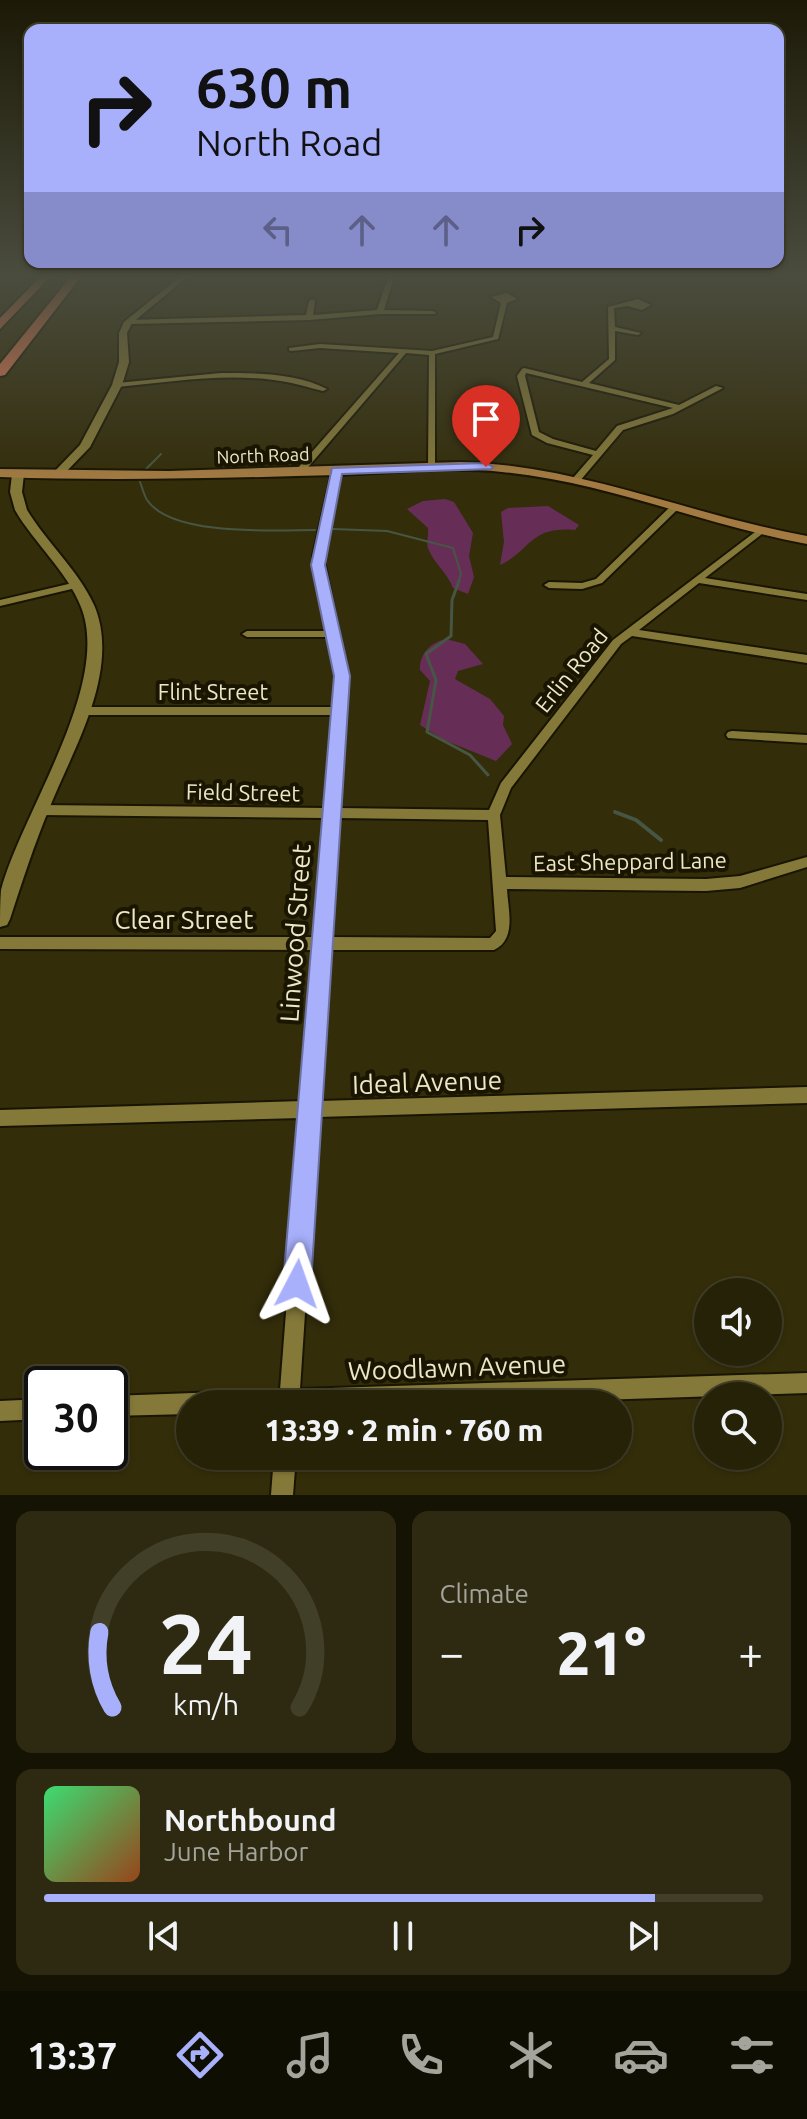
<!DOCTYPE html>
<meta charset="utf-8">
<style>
:root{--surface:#262208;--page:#2e2a12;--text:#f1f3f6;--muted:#a4a49c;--line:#423f29;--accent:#a8b0fc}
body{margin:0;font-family:Ubuntu,sans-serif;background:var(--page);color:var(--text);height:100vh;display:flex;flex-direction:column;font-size:30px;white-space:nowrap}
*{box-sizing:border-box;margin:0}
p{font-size:26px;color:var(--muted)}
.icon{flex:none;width:44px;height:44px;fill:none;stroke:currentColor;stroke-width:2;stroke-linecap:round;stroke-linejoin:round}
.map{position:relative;height:1495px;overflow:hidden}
.sheet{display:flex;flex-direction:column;gap:16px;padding:16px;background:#151304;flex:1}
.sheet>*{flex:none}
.banner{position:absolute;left:24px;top:24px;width:760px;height:244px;border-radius:16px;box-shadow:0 2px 6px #0004,0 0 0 2px var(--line);background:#a8b0fc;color:#111;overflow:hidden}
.fabs{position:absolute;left:694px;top:1278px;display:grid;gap:16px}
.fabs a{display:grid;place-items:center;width:88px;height:88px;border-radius:50%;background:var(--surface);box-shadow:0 2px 6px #0004,0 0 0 2px var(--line);font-size:40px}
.speed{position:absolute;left:24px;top:1366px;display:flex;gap:16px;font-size:40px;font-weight:700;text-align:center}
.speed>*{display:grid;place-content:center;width:104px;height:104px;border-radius:50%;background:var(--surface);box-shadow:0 2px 6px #0004,0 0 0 2px var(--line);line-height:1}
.speed .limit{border:4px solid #111;border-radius:12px;background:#fff;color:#111}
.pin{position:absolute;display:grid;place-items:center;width:68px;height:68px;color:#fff;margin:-82px -34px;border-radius:50% 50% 50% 0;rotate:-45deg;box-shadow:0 0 8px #0007}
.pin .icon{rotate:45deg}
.me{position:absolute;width:88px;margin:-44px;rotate:4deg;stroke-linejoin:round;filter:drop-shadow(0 0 6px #0008)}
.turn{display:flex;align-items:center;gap:28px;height:168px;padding:0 40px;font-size:36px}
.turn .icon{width:104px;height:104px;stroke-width:2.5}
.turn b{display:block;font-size:56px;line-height:68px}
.lanes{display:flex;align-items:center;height:76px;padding:0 40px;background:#0003;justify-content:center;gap:40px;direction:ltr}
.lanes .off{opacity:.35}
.big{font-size:60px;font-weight:800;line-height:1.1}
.sheet .widget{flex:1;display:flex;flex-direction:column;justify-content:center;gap:12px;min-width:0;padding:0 28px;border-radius:16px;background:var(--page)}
.sheet .dial{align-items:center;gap:0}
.dial svg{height:208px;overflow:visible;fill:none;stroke:var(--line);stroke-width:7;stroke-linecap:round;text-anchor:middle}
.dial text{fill:var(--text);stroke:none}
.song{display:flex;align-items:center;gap:24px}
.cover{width:96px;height:96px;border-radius:12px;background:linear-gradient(135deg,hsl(140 70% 55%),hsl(20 70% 35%))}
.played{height:8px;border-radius:4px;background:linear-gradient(90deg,var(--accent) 85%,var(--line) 85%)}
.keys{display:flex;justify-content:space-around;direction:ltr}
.heat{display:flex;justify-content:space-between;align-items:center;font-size:44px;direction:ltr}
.sheet .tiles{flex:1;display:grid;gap:16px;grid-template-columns:1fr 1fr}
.widget:last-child{grid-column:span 2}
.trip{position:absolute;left:176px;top:1390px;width:456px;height:80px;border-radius:40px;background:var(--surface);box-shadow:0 2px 6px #0004,0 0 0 2px var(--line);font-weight:800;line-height:80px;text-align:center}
.tab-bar{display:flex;height:128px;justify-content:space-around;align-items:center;background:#0f0e03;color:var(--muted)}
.tab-bar .icon{width:56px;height:56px}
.tab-bar .on{color:var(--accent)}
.tab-bar b{font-size:36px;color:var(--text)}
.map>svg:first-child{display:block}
.green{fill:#662e57}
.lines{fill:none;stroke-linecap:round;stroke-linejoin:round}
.stream-far2{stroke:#475644;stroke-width:2}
.stream-far1{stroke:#475644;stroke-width:3}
.stream{stroke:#475644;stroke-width:4}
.minor-casing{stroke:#191503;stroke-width:4}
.tertiary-casing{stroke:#191503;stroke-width:4}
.secondary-casing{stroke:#191503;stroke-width:4}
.motorway-casing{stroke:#191503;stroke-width:4}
.minor{fill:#857939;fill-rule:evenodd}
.tertiary{fill:#857939;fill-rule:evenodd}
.secondary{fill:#a37a42;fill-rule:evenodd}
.motorway{fill:#e97c58;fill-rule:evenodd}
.route{fill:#a8b0fc;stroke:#6d72a4;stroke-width:2}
.labels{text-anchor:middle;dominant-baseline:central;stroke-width:8;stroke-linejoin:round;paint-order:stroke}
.far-street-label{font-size:18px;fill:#ede7c7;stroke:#1a1500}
.street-label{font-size:22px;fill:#ede7c7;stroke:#1a1500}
.near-street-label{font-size:26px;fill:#ede7c7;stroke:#1a1500}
</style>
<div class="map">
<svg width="807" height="1495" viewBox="0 0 807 1495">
<rect width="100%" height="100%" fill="#332d0a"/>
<g class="green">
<path d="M445,499L454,502L473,533L469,556L474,577L468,594L453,588C447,572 434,564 428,548C426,543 429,534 428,528L407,509L423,501Z"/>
<path d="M548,506L579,525L575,530C529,526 531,551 500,565L504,542L501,512L508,508Z"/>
<path d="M446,639L465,644L483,664L458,671L455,679L490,699L504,716L503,725L512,744L496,761L444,740L420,725L430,681L420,670C419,654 431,642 446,639Z"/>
</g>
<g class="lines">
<g class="stream-far2">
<polyline points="144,471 161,454"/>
<path d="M140,482C142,487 144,495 147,500C172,537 275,530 315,530"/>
<polyline points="333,529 387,531 453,548 461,574 458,583"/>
</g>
<polyline class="stream-far1" points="459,581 452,600 451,636 426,654 436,680 427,732 470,755 488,775"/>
<polyline class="stream" points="615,812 636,820 661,840"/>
<g class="minor-casing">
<g id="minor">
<polygon points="389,274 395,274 384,310 433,311 436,313 435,314 380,314 309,320 128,324 125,322 128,320 306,315 309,301 312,299 315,301 313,315 377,310"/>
<polygon points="507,293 517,299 507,303 498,339 435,354 435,468 428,466 429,355 406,353 303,473 297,473 297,469 399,353 320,348 291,351 289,350 289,348 320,344 432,351 493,337 501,303 491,297"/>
<path d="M638,299L651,305L642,310L628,306L614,308L615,327L641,333L638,335L615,331V360L589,383L679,405L716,386L723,388L673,414L623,430L579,482H573V478L593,455L547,443L532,435L517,376L522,369L524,368L582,382L609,359L608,307ZM526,373L673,408L617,426L596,451L553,439L539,432L525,376Z"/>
<path d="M221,373C255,373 296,373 327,389L323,391C307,387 291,382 274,380C222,373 169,382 117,387L113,385L117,383Z"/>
<path d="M336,468L340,471L323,556L348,676L339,808L489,810L501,783L613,640L759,529L762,530V534L705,578L807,594V600L699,583L639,630L807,655V663L632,636L621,644L511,788L500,815L506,877L706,879L740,876L807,857V867L740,888L706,891L507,889C508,910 517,939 494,950H329L319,1101L807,1087V1103L318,1117L300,1389L807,1373V1393L481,1404H190V1414L110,1416V1396L280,1390L301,1118L0,1126V1110L303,1101L315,950L0,949V937H316L325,818L40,815L35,813L34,810L35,807L40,805L326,808L333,715H86L80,711L86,707H334L336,676L329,637H247L242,634L247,631H328L313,556L332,471ZM338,818L488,820L496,931L490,938L330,937Z"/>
<polygon points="674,505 677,506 677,510 602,583 582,589 549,588 544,585 549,582 582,583 596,579 671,506"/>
<polygon points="77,582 82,585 80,587 0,606 0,600"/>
<polygon points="732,731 807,735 807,743 728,738 726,735 728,732"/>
<polygon points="42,1399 42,1419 0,1421 0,1401"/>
<polygon points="274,1456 296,1456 293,1495 271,1495"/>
</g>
</g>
<g class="tertiary-casing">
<g id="tertiary">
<polygon points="183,274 191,274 132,323 127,333 129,362 122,385 90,447 61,477 53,477 53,473 80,445 112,385 119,362 119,333 124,322"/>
<path d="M18,471L24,474L22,492L27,510C47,543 78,570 94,605C122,670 72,751 49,809C34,845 22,882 10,919L7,925L0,927C0,915 0,902 1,890C22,812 112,684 81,607C67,571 34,543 15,510L10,492L12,474Z"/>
</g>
</g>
<g class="secondary-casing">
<path id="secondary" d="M460,462C580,465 690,515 807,536V544C704,525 606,482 502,472C447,466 393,473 338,475C226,478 113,481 0,477V469L169,471Z"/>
</g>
<g class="motorway-casing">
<g id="motorway">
<polygon points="43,274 53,274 0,329 0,318"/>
<polygon points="73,274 83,274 5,375 0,376 0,364"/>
</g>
</g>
<use href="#minor" class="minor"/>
<use href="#tertiary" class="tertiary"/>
<use href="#secondary" class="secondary"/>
<use href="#motorway" class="motorway"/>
</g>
<linearGradient id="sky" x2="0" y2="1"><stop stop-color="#1c1906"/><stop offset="0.57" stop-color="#4a4c3e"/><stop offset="1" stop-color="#4a4c3e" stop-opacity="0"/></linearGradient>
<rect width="807" height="483" fill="url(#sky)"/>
<polygon class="route" points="486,463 493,467 491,469 342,474 325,565 350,676 311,1284 307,1295 297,1299 287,1295 283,1284 334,676 311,565 332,468"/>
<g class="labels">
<g class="far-street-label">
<text transform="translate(263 455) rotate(-2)">North Road</text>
</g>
<g class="street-label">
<text transform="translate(571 670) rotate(-51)">Erlin Road</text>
<text x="213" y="691">Flint Street</text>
<text transform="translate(243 792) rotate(1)">Field Street</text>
<text transform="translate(630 861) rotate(-1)">East Sheppard Lane</text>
</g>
<g class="near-street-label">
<text x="184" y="919">Clear Street</text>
<text transform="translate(295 933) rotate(-86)">Linwood Street</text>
<text transform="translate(427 1082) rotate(-2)">Ideal Avenue</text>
<text transform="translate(457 1367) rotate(-2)">Woodlawn Avenue</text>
</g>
</g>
</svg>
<div class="fabs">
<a><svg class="icon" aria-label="sound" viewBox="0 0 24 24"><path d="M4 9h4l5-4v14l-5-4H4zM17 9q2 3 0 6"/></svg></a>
<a><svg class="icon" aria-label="search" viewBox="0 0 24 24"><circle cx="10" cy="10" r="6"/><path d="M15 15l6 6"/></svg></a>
</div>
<div class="speed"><div class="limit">30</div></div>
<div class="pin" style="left:486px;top:467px;background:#d93025"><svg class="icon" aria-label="arrive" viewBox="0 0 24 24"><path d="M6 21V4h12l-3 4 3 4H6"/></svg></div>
<svg class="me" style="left:297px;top:1284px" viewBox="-20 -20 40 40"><path d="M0-17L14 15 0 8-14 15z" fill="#a8b0fc" stroke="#fff" stroke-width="4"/></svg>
<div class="trip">13:39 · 2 min · 760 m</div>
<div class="banner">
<div class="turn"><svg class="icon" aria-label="right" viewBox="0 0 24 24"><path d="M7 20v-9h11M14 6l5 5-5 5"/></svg><div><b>630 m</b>North Road</div></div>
<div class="lanes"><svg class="icon off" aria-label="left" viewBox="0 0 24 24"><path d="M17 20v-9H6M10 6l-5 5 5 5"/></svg><svg class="icon off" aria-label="ahead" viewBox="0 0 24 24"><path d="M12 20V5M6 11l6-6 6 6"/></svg><svg class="icon off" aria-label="ahead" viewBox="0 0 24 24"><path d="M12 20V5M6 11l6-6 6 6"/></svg><svg class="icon" aria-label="right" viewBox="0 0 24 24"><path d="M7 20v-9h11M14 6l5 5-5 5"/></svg></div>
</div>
</div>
<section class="sheet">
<div class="tiles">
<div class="widget dial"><svg viewBox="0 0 100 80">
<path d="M14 69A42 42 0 1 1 86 69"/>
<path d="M14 69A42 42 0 0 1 9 40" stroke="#a8b0fc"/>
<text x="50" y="56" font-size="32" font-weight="700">24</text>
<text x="50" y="72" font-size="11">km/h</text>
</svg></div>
<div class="widget"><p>Climate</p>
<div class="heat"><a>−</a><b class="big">21°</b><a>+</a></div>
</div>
<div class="widget">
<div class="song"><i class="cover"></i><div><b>Northbound</b><p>June Harbor</p></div></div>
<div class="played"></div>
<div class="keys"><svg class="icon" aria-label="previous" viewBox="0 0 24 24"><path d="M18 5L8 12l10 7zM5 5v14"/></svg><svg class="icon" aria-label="pause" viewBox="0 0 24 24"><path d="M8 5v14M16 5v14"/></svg><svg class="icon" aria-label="next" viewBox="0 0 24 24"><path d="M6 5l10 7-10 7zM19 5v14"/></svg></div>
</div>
</div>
</section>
<nav class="tab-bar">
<b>13:37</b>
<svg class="icon on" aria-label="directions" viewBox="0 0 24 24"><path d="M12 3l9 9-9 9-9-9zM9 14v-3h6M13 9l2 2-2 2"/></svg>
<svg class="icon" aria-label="music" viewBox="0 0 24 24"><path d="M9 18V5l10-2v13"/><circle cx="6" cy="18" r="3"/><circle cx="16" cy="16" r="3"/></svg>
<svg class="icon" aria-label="phone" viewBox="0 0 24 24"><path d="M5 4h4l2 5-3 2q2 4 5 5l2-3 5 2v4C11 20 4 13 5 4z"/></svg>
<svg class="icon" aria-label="climate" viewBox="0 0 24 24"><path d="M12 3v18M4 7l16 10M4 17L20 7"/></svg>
<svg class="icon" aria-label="car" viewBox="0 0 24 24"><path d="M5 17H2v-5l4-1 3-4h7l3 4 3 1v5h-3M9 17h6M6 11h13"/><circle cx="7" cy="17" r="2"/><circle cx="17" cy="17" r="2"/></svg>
<svg class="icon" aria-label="filters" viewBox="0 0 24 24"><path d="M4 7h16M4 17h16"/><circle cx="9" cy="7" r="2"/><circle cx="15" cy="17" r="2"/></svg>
</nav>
